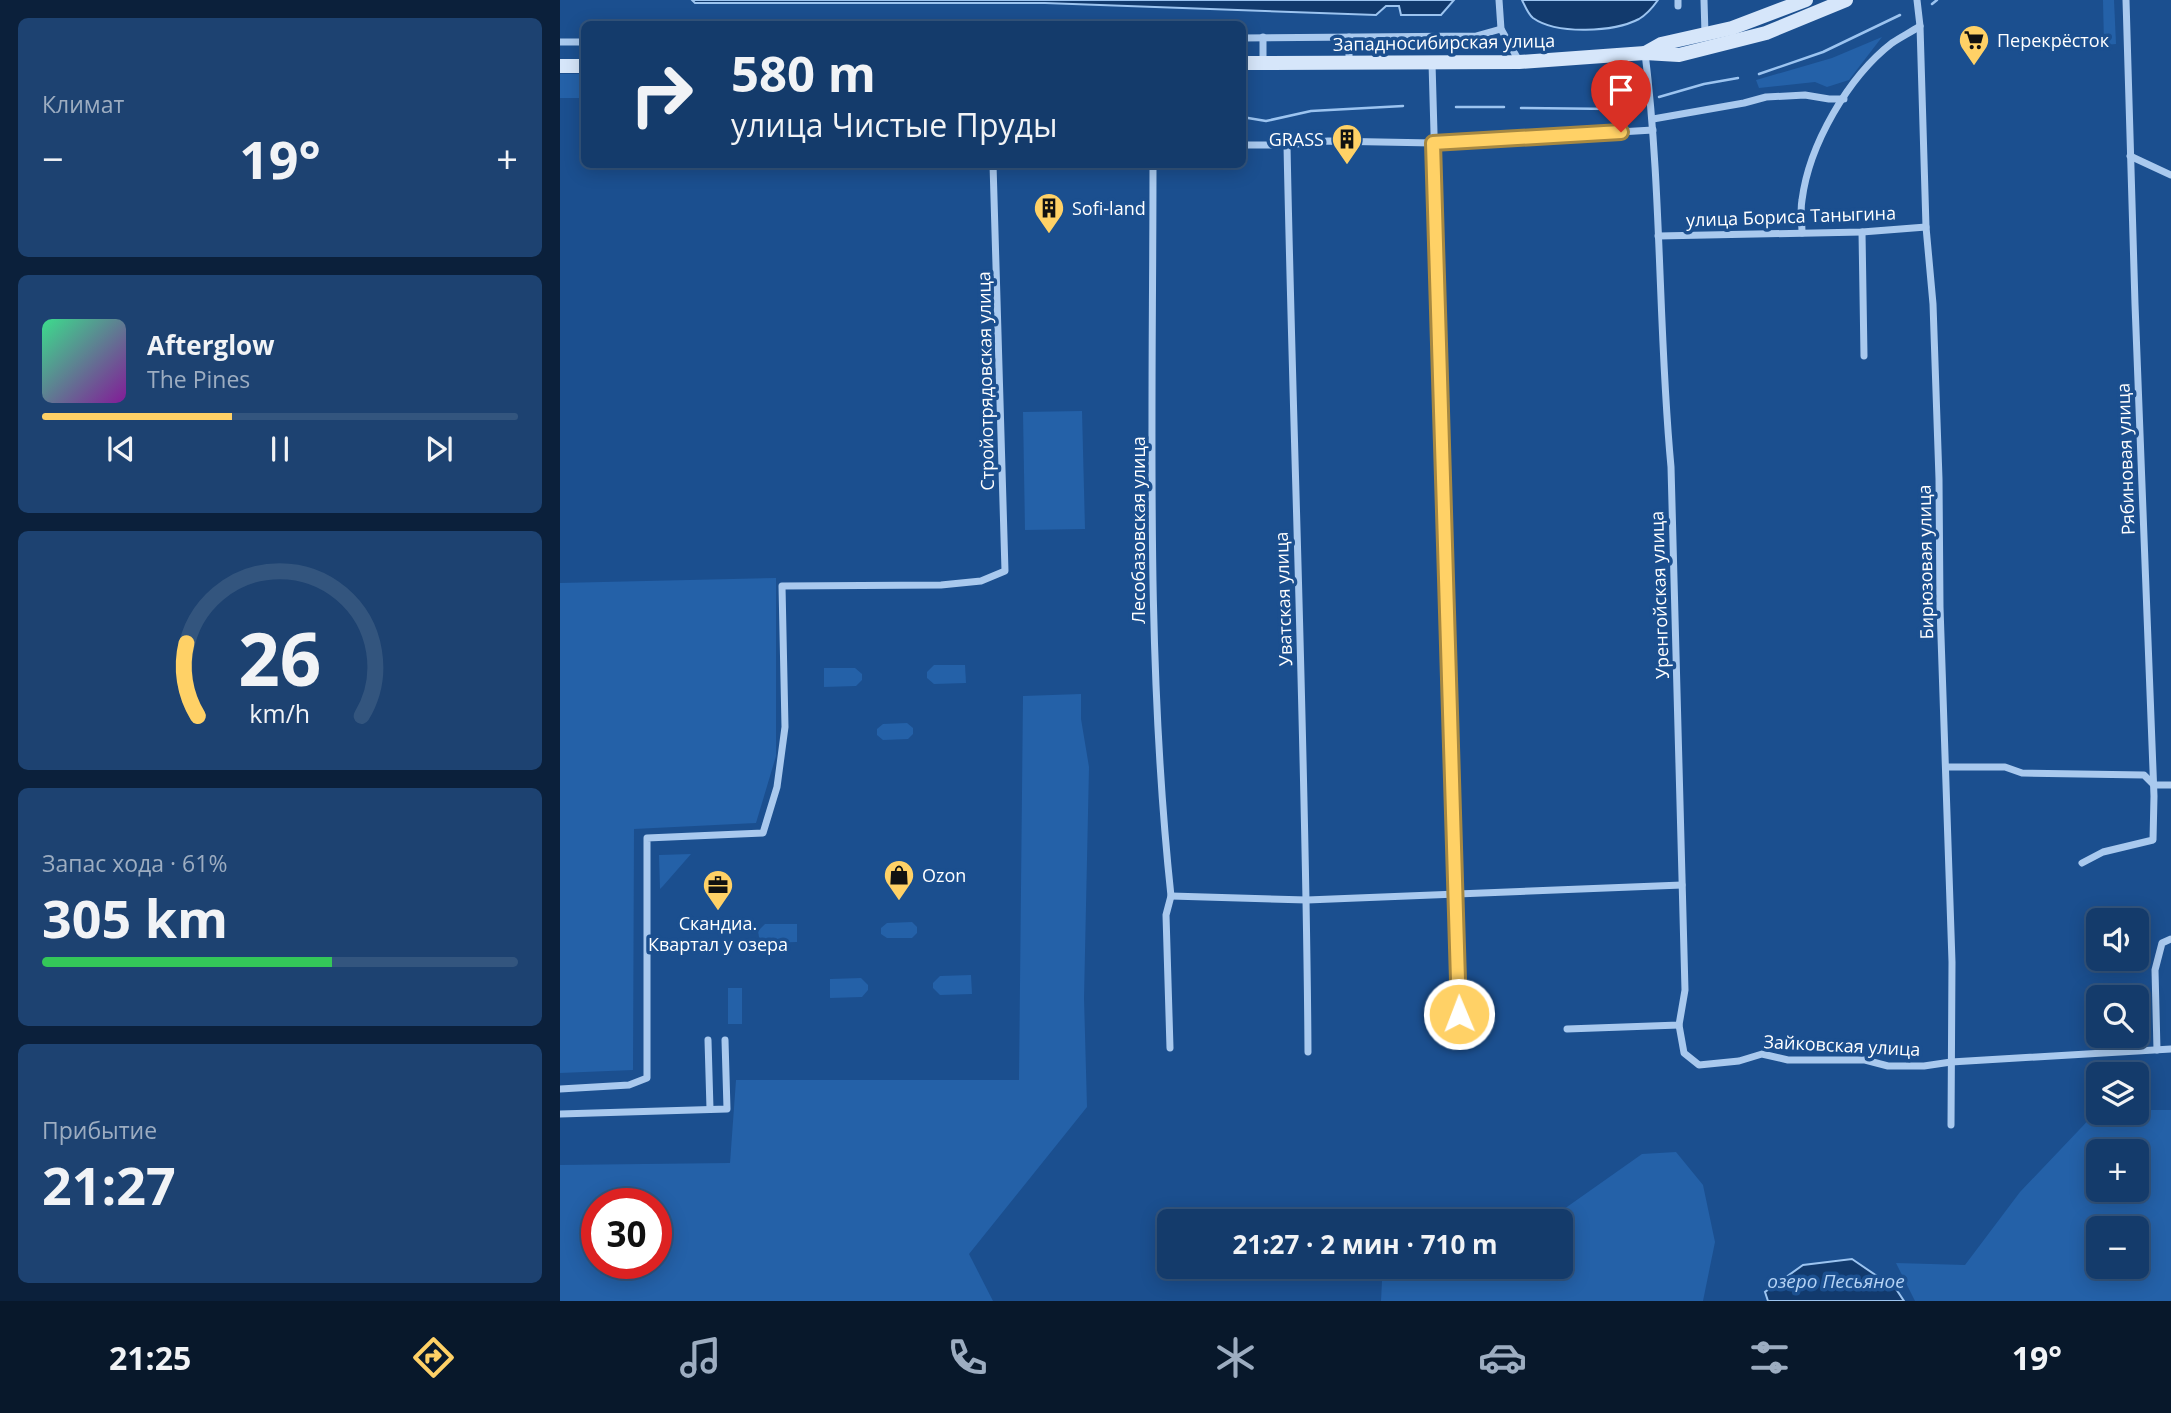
<!DOCTYPE html>
<html lang="ru">
<meta charset="utf-8">
<style>
:root{--surface:#143b6b;--page:#1d4271;--text:#f1f3f6;--muted:#9dadc1;--line:#33557e;--accent:#ffd166}
body{margin:0;font-family:"Open Sans",sans-serif;background:var(--page);color:var(--text);height:100vh;display:flex;flex-direction:column;font-size:26px;white-space:nowrap}
*{box-sizing:border-box;margin:0}
p{font-size:23px;color:var(--muted)}
.icon{flex:none;width:38px;height:38px;fill:none;stroke:currentColor;stroke-width:2;stroke-linecap:round;stroke-linejoin:round}
.map{position:relative;flex:1;overflow:hidden}
.drawer{display:flex;flex-direction:column;gap:18px;padding:18px;background:#0b203b;width:560px}
.drawer>*{flex:none}
.hud{position:absolute;left:21px;top:21px;width:665px;height:147px;border-radius:10px;box-shadow:0 4px 18px #0003,0 0 0 2px var(--line);background:#143b6b;color:var(--text);overflow:hidden}
.controls{position:absolute;left:1526px;top:908px;display:grid;gap:14px}
.controls a{display:grid;place-items:center;width:63px;height:63px;border-radius:10px;background:var(--surface);box-shadow:0 4px 18px #0003,0 0 0 2px var(--line);font-size:35px}
.speed{position:absolute;left:21px;top:1188px;display:flex;gap:14px;font-size:35px;font-weight:700;text-align:center}
.speed>*{display:grid;place-content:center;width:91px;height:91px;border-radius:50%;background:var(--surface);box-shadow:0 4px 18px #0003,0 0 0 2px var(--line);line-height:1}
.speed .limit{border:10px solid #d22;background:#fff;color:#111}
.pin{position:absolute;display:grid;place-items:center;width:60px;height:60px;color:#fff;margin:-72px -30px;border-radius:50% 50% 50% 0;rotate:-45deg;box-shadow:0 0 7px #0007}
.pin .icon{rotate:45deg}
.me{position:absolute;width:77px;margin:-38px;rotate:359deg;stroke-linejoin:round;filter:drop-shadow(0 0 5px #0008)}
.turn{display:flex;align-items:center;gap:24px;height:147px;padding:0 35px;font-size:32px}
.turn .icon{width:91px;height:91px;stroke-width:2.5}
.turn b{display:block;font-size:49px;line-height:60px}
.big{font-size:52px;font-weight:700;line-height:1.1}
.drawer .widget{flex:1;display:flex;flex-direction:column;justify-content:center;gap:10px;min-width:0;padding:0 24px;border-radius:10px;background:var(--page)}
.drawer .dial{align-items:center;gap:0}
.dial svg{height:182px;overflow:visible;fill:none;stroke:var(--line);stroke-width:7;stroke-linecap:round;text-anchor:middle}
.dial text{fill:var(--text);stroke:none}
.song{display:flex;align-items:center;gap:21px}
.cover{width:84px;height:84px;border-radius:10px;background:linear-gradient(135deg,hsl(150 70% 55%),hsl(290 70% 35%))}
.played{height:7px;border-radius:4px;background:linear-gradient(90deg,var(--accent) 40%,var(--line) 40%)}
.keys{display:flex;justify-content:space-around;direction:ltr}
.heat{display:flex;justify-content:space-between;align-items:center;font-size:38px;direction:ltr}
.charge{height:10px;border-radius:5px;background:linear-gradient(90deg,#34c759 61%,var(--line) 0)}
.trip{position:absolute;left:597px;top:1209px;width:416px;height:70px;border-radius:10px;background:var(--surface);box-shadow:0 4px 18px #0003,0 0 0 2px var(--line);font-weight:700;line-height:70px;text-align:center}
.tabs{display:flex;height:112px;justify-content:space-around;align-items:center;background:#08182b;color:var(--muted)}
.tabs .icon{width:49px;height:49px}
.tabs .active{color:var(--accent)}
.tabs b{font-size:32px;color:var(--text)}
main{display:flex;flex:1;min-height:0}
.map>svg:first-child{display:block}
.green{fill:#2461a8;fill-rule:evenodd}
.water{fill:#123a6d;stroke:#9cc4f0;stroke-width:2}
.lines{fill:none;stroke-linecap:round;stroke-linejoin:round}
.stream{stroke:#9cc4f0;stroke-width:2.5}
.minor{stroke:#a9c9ee;stroke-width:7}
.secondary{stroke:#d6e6fa;stroke-width:14}
.route-casing{stroke:#a68842;stroke-width:18}
.route{stroke:#ffd166;stroke-width:12}
.labels{text-anchor:middle;dominant-baseline:central;stroke-width:7;stroke-linejoin:round;paint-order:stroke}
.poi-label{font-size:18px;fill:#fff;stroke:#1b4f8f;text-anchor:start}
.street-label{font-size:18px;fill:#fff;stroke:#1b4f8f}
.water-label{font-size:19px;font-style:italic;fill:#b5d3f5;stroke:#1b4f8f}
</style>
<main>
<section class="drawer">
<div class="widget"><p>Климат</p>
<div class="heat"><a>−</a><b class="big">19°</b><a>+</a></div>
</div>
<div class="widget">
<div class="song"><i class="cover"></i><div><b>Afterglow</b><p>The Pines</p></div></div>
<div class="played"></div>
<div class="keys"><svg class="icon" aria-label="previous" viewBox="0 0 24 24"><path d="M18 5L8 12l10 7zM5 5v14"/></svg><svg class="icon" aria-label="pause" viewBox="0 0 24 24"><path d="M8 5v14M16 5v14"/></svg><svg class="icon" aria-label="next" viewBox="0 0 24 24"><path d="M6 5l10 7-10 7zM19 5v14"/></svg></div>
</div>
<div class="widget dial"><svg viewBox="0 0 100 80">
<path d="M14 69A42 42 0 1 1 86 69"/>
<path d="M14 69A42 42 0 0 1 9 37" stroke="#ffd166"/>
<text x="50" y="56" font-size="32" font-weight="700">26</text>
<text x="50" y="72" font-size="11">km/h</text>
</svg></div>
<div class="widget"><p>Запас хода · 61%</p><b class="big">305 km</b><div class="charge"></div></div>
<div class="widget"><p>Прибытие</p><b class="big">21:27</b></div>
</section>
<div class="map">
<svg width="1611" height="1301" viewBox="0 0 1611 1301">
<rect width="100%" height="100%" fill="#1b4f8f"/>
<g class="green">
<polygon points="1543,0 1554,0 1556,44 1544,45"/>
<polygon points="1322,37 1289,80 1267,87 1255,82 1199,88 1196,80 1272,58"/>
<rect x="0" y="74" width="24" height="24"/>
<polygon points="522,411 525,529 465,530 463,412"/>
<polygon points="216,578 216,756 196,823 74,829 73,1070 0,1073 0,583"/>
<polygon points="374,665 405,665 406,683 374,684 367,678 367,672"/>
<polygon points="264,668 295,668 302,674 302,680 296,686 264,687"/>
<path d="M521,694V719L529,767L524,998L527,1107L409,1254L433,1301H0V1165L170,1163L176,1080H459L463,696ZM37,1204H96V1264H37Z"/>
<polygon points="347,723 353,728 353,734 348,739 323,740 317,735 317,729 323,724"/>
<polygon points="131,854 103,886 100,889 99,855"/>
<polygon points="352,922 357,927 357,933 352,938 327,938 321,934 321,928 327,923"/>
<polygon points="205,924 237,924 237,942 205,943 199,937 198,931"/>
<polygon points="411,975 412,994 380,995 373,988 373,983 380,976"/>
<polygon points="301,978 308,985 308,990 302,997 270,998 270,979"/>
<rect x="168" y="988" width="14" height="36"/>
<path d="M1538,1110V1113H1577V1110H1611V1301H1355L1336,1263L1405,1265L1460,1192ZM1538,1152H1577V1190H1538ZM1538,1228H1577V1267H1538Z"/>
<polygon points="1116,1152 1143,1185 1155,1242 1143,1301 821,1301 822,1281 882,1267 1001,1267 1001,1222 987,1221 1082,1154"/>
</g>
<g class="water">
<polygon points="132,0 894,0 881,15 841,15 839,6 826,6 816,15 485,3 135,3"/>
<path d="M962,0H1098C1093,7 1086,15 1079,19C1054,32 997,35 973,18C968,14 965,6 962,0Z"/>
<polygon points="1292,1259 1336,1289 1344,1301 1208,1301 1205,1292 1243,1265"/>
</g>
<g class="lines">
<g class="stream">
<polyline points="1372,4 1377,0"/>
<polyline points="1199,74 1263,52 1340,15"/>
<polyline points="1099,97 1144,84 1178,78"/>
<polyline points="896,107 944,107"/>
<polyline points="961,108 1055,109 1083,102"/>
<polyline points="682,117 706,121 751,111 843,106"/>
</g>
<g class="minor">
<polyline points="939,0 941,29 959,61"/>
<polyline points="1118,0 1118,6"/>
<polyline points="1144,0 1145,34"/>
<polyline points="1357,0 1360,26 1366,227 1373,304 1379,479 1380,607 1392,962 1391,1125"/>
<polyline points="703,37 703,63"/>
<polyline points="789,37 789,63"/>
<polyline points="682,38 916,36 941,29"/>
<polyline points="0,42 24,42"/>
<polyline points="872,63 900,1038"/>
<polyline points="1093,119 1184,103 1206,97 1245,95 1269,99 1284,99"/>
<polyline points="682,145 727,145 768,141 873,143 1093,130"/>
<path d="M727,145C733,447 746,750 748,1052"/>
<polyline points="1570,156 1611,175"/>
<path d="M593,164C593,408 585,653 611,896L606,915L610,1048"/>
<polyline points="1302,232 1304,356"/>
<path d="M1242,233C1242,222 1240,211 1242,200C1249,145 1288,77 1332,43C1341,37 1351,32 1360,26"/>
<polyline points="1098,236 1302,232 1366,227"/>
<polyline points="1386,767 1445,767 1462,773 1584,775 1594,785 1611,785"/>
<polyline points="1522,863 1543,852 1593,840 1594,796 1575,304 1566,0"/>
<polyline points="611,896 747,900 1122,885"/>
<polyline points="1119,1025 1124,1053 1139,1065 1179,1061 1202,1054 1228,1060 1305,1060 1328,1066 1364,1066 1391,1062 1611,1049"/>
<path d="M1007,1029L1119,1025L1125,990L1111,467C1098,330 1102,191 1085,53"/>
<polyline points="148,1040 150,1109"/>
<polyline points="1597,1050 1595,970 1602,943 1611,939"/>
<polyline points="0,1089 69,1085 87,1078 87,838 203,833 217,787 225,727 222,586 381,585 421,581 445,571 433,164"/>
<polyline points="0,1114 167,1109 165,1040"/>
</g>
<g class="secondary">
<polyline points="1085,53 1101,44 1172,28 1246,0"/>
<polyline points="682,63 959,62 1085,53 1119,55 1206,33 1286,0"/>
<polyline points="0,66 24,66"/>
</g>
</g>
<g class="lines">
<g class="route-casing">
<polyline id="route" points="899,1014 873,143 1061,132"/>
</g>
<use href="#route" class="route"/>
</g>
<defs>
<g id="supermarket-pin" transform="scale(1.575)"><path d="M0 17L-7.5 6A9.5 9.5 0 1 1 7.5 6Z" fill="#ffd166" stroke="#1b4f8f"/><path d="M-6-5.5h2.5l.6 2H6L4.5 2H-2.5L-4.4-4H-6ZM-1.5 3.2a1.3 1.3 0 1 0 .1 0ZM3 3.2a1.3 1.3 0 1 0 .1 0Z" fill="#111"/></g>
<g id="building-pin" transform="scale(1.575)"><path d="M0 17L-7.5 6A9.5 9.5 0 1 1 7.5 6Z" fill="#ffd166" stroke="#1b4f8f"/><path d="M-4-6H4V6H1V3H-1V6H-4ZM-2.5-4.3h1.7v1.8h-1.7ZM.8-4.3h1.7v1.8H.8ZM-2.5-1h1.7V.8h-1.7ZM.8-1h1.7V.8H.8Z" fill="#111"/></g>
<g id="shop-pin" transform="scale(1.575)"><path d="M0 17L-7.5 6A9.5 9.5 0 1 1 7.5 6Z" fill="#ffd166" stroke="#1b4f8f"/><path d="M-5-2.5h2.3a2.7 3.5 0 0 1 5.4 0H5L5.5 6h-11ZM-1.5-2.5h3a1.5 2.3 0 0 0-3 0Z" fill="#111"/></g>
<g id="office-pin" transform="scale(1.575)"><path d="M0 17L-7.5 6A9.5 9.5 0 1 1 7.5 6Z" fill="#ffd166" stroke="#1b4f8f"/><path d="M-6-3h4V-5.5h4V-3h4V5H-6ZM-1-4.5V-3h2v-1.5ZM-6 0V1H6V0Z" fill="#111"/></g>
</defs>
<g fill-rule="evenodd">
<use href="#supermarket-pin" x="1414" y="40"/>
<use href="#building-pin" x="787" y="139"/>
<use href="#building-pin" x="489" y="208"/>
<use href="#shop-pin" x="339" y="875"/>
<use href="#office-pin" x="158" y="885"/>
</g>
<g class="labels">
<g class="poi-label">
<text x="1437" y="40">Перекрёсток</text>
<text x="764" y="139" text-anchor="end">GRASS</text>
<text x="512" y="208">Sofi-land</text>
<text x="362" y="875">Ozon</text>
<text x="158" y="923" text-anchor="middle">Скандиа.<tspan x="158" dy="21">Квартал у озера</tspan></text>
</g>
<g class="street-label">
<text transform="translate(884 42) rotate(-1)">Западносибирская улица</text>
<text transform="translate(1231 216) rotate(-2)">улица Бориса Таныгина</text>
<text transform="translate(425 381) rotate(-91)">Стройотрядовская улица</text>
<text transform="translate(1565 459) rotate(-92)">Рябиновая улица</text>
<text transform="translate(578 530) rotate(-90)">Лесобазовская улица</text>
<text transform="translate(1365 562) rotate(-91)">Бирюзовая улица</text>
<text transform="translate(1099 595) rotate(-92)">Уренгойская улица</text>
<text transform="translate(723 599) rotate(-92)">Уватская улица</text>
<text transform="translate(1282 1045) rotate(3)">Зайковская улица</text>
</g>
<g class="water-label">
<text x="1276" y="1281">озеро Песьяное</text>
</g>
</g>
</svg>
<div class="controls">
<a><svg class="icon" aria-label="sound" viewBox="0 0 24 24"><path d="M4 9h4l5-4v14l-5-4H4zM17 9q2 3 0 6"/></svg></a>
<a><svg class="icon" aria-label="search" viewBox="0 0 24 24"><circle cx="10" cy="10" r="6"/><path d="M15 15l6 6"/></svg></a>
<a><svg class="icon" aria-label="layers" viewBox="0 0 24 24"><path d="M12 4l9 5-9 5-9-5zM3 14l9 5 9-5"/></svg></a>
<a>+</a>
<a>−</a>
</div>
<div class="speed"><div class="limit">30</div></div>
<div class="pin" style="left:1061px;top:132px;background:#d93025"><svg class="icon" aria-label="arrive" viewBox="0 0 24 24"><path d="M6 21V4h12l-3 4 3 4H6"/></svg></div>
<svg class="me" style="left:899px;top:1014px" viewBox="-20 -20 40 40"><circle r="17" fill="#ffd166" stroke="#fff" stroke-width="3"/><path d="M0-11L8 9 0 5-8 9z" fill="#fff"/></svg>
<div class="trip">21:27 · 2 мин · 710 m</div>
<div class="hud">
<div class="turn"><svg class="icon" aria-label="right" viewBox="0 0 24 24"><path d="M7 20v-9h11M14 6l5 5-5 5"/></svg><div><b>580 m</b>улица Чистые Пруды</div></div>
</div>
</div>
</main>
<nav class="tabs">
<b>21:25</b>
<svg class="icon active" aria-label="directions" viewBox="0 0 24 24"><path d="M12 3l9 9-9 9-9-9zM9 14v-3h6M13 9l2 2-2 2"/></svg>
<svg class="icon" aria-label="music" viewBox="0 0 24 24"><path d="M9 18V5l10-2v13"/><circle cx="6" cy="18" r="3"/><circle cx="16" cy="16" r="3"/></svg>
<svg class="icon" aria-label="phone" viewBox="0 0 24 24"><path d="M5 4h4l2 5-3 2q2 4 5 5l2-3 5 2v4C11 20 4 13 5 4z"/></svg>
<svg class="icon" aria-label="climate" viewBox="0 0 24 24"><path d="M12 3v18M4 7l16 10M4 17L20 7"/></svg>
<svg class="icon" aria-label="car" viewBox="0 0 24 24"><path d="M5 17H2v-5l4-1 3-4h7l3 4 3 1v5h-3M9 17h6M6 11h13"/><circle cx="7" cy="17" r="2"/><circle cx="17" cy="17" r="2"/></svg>
<svg class="icon" aria-label="filters" viewBox="0 0 24 24"><path d="M4 7h16M4 17h16"/><circle cx="9" cy="7" r="2"/><circle cx="15" cy="17" r="2"/></svg>
<b>19°</b>
</nav>
